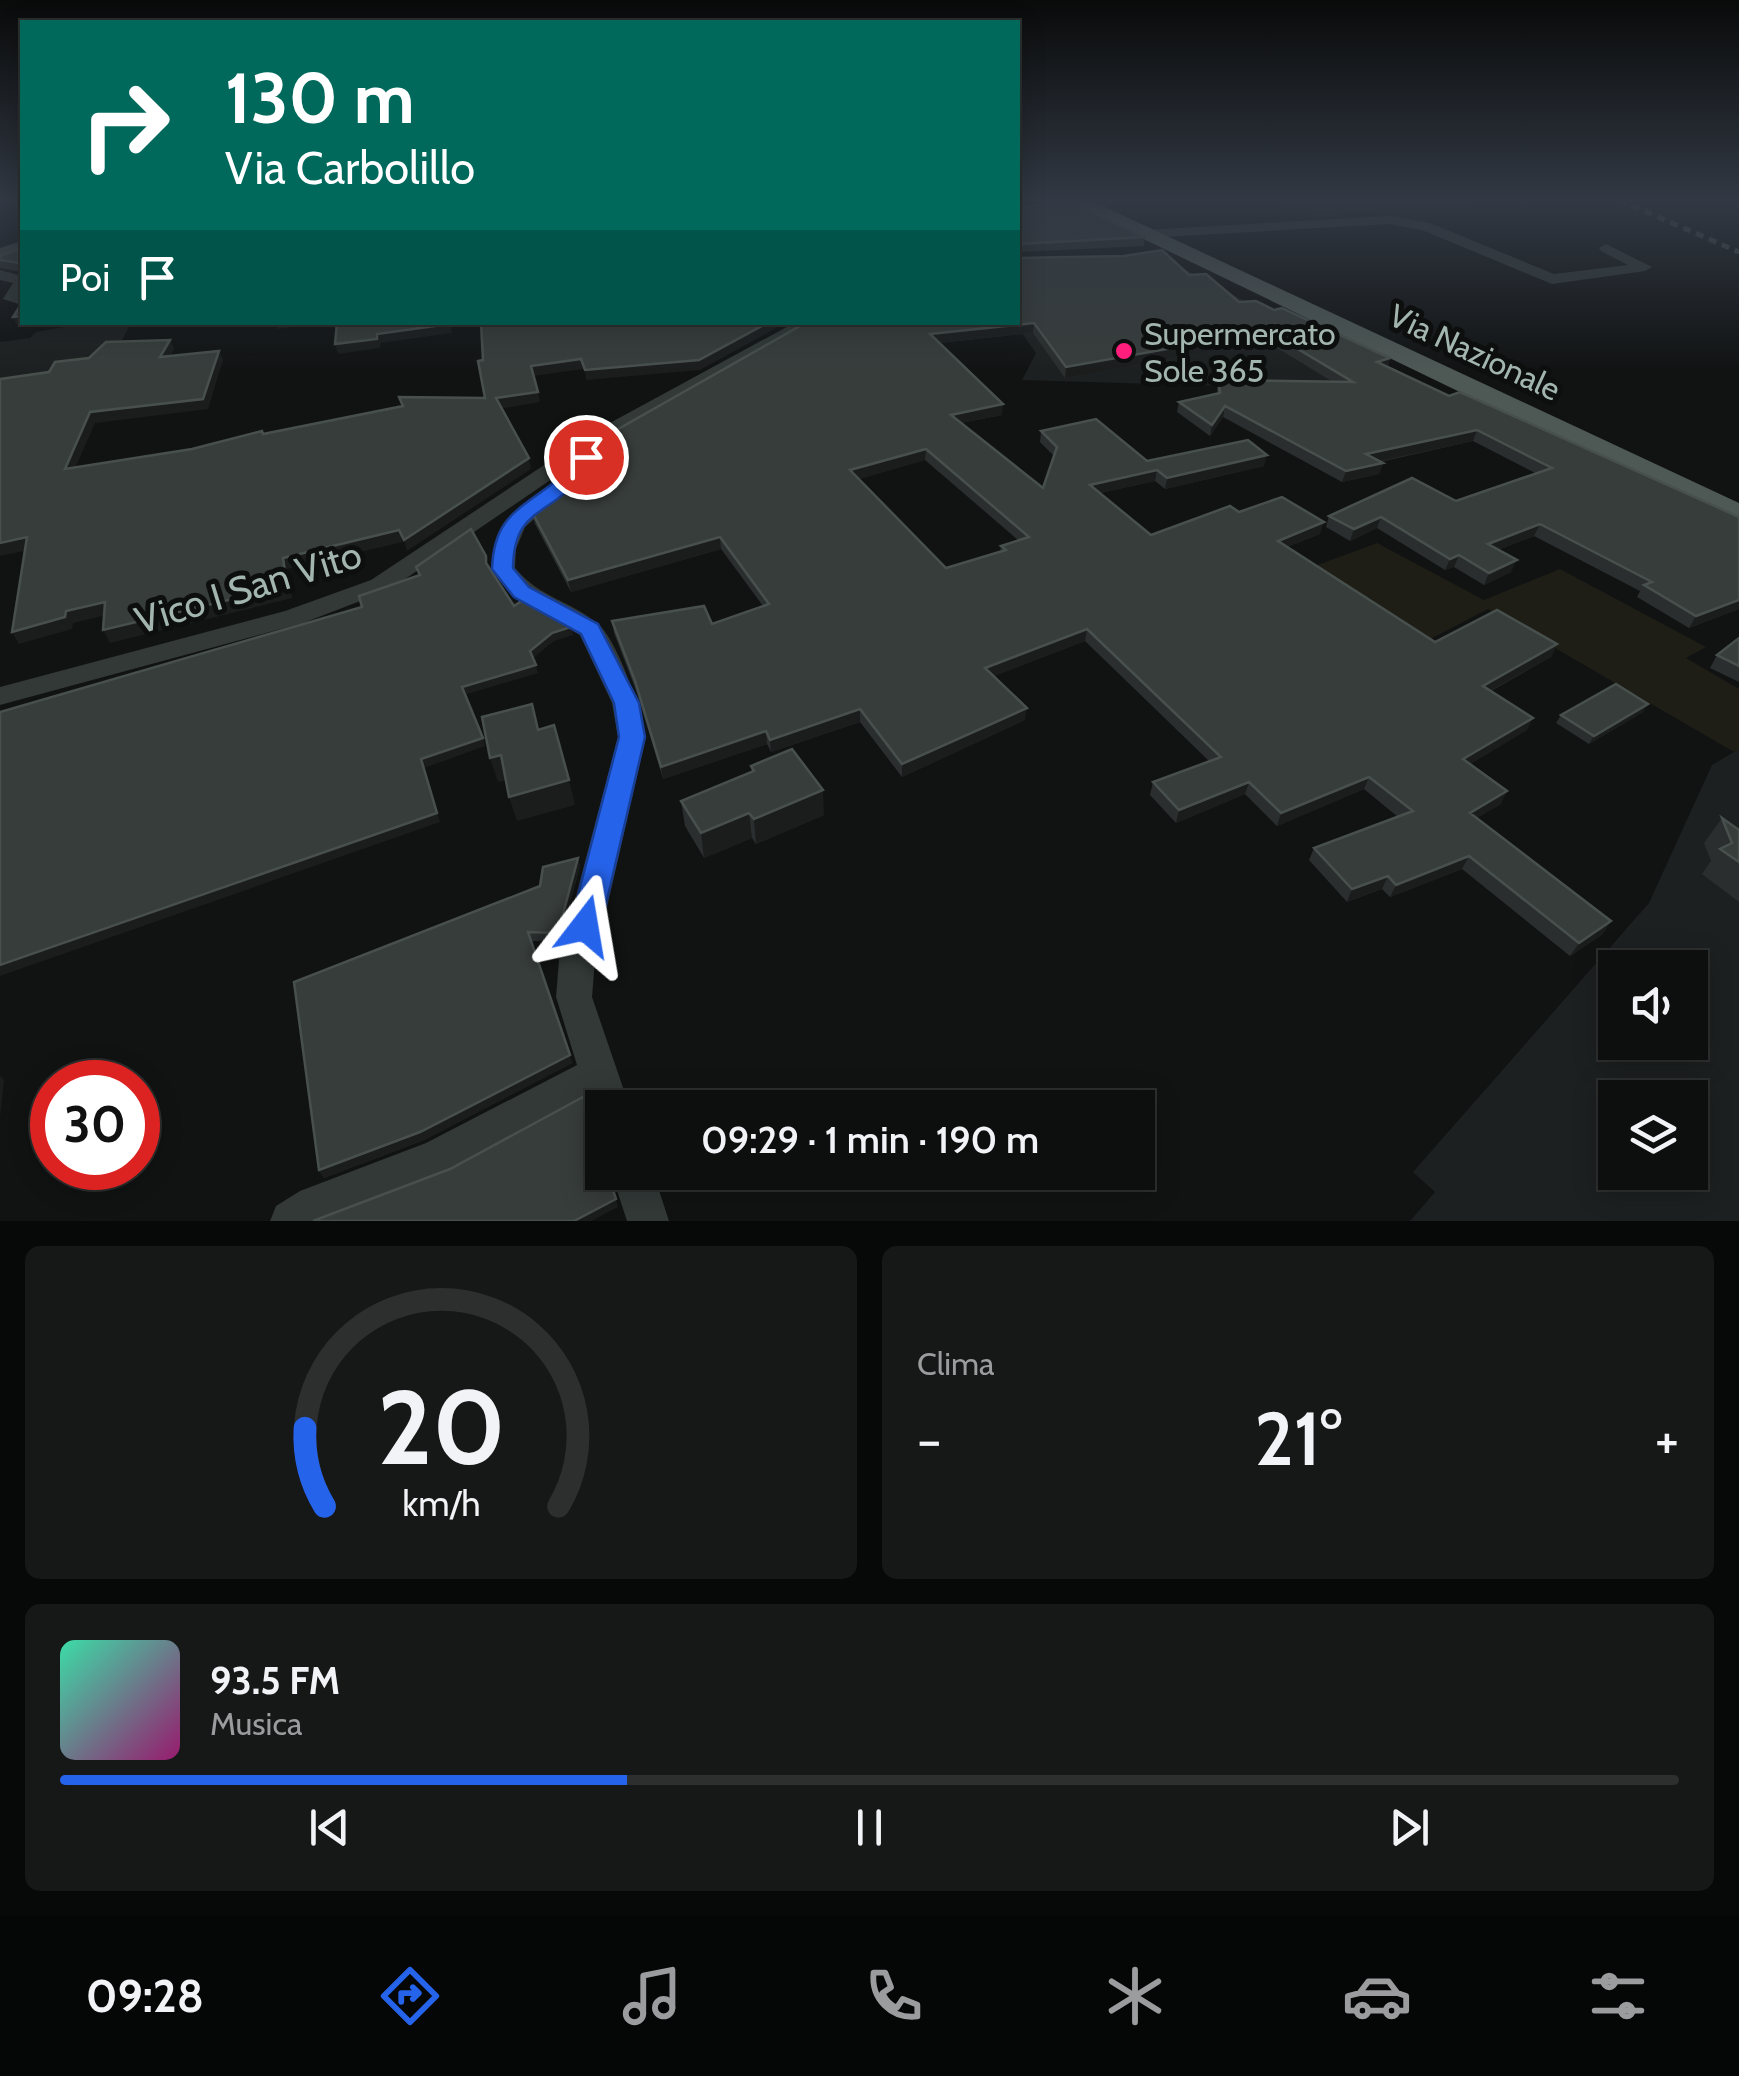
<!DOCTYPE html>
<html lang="it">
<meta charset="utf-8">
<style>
:root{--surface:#0d0e0e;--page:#161717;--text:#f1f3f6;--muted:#9a9c9e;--line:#2d2e2e;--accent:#2563eb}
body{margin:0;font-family:Cabin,sans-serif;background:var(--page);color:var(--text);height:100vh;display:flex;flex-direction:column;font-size:38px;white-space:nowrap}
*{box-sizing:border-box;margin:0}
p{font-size:32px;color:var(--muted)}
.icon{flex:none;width:55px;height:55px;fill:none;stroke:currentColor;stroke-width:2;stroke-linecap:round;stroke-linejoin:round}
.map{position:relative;height:1221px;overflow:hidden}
.panel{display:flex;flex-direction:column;gap:25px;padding:25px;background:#070808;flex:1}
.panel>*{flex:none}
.top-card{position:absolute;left:20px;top:20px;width:1000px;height:305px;border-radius:0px;box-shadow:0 5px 25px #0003,0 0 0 2px var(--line);background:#00695c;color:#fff;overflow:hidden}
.buttons{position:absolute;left:1598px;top:950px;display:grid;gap:20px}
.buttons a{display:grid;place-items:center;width:110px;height:110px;border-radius:0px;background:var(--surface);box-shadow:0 5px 25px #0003,0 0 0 2px var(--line);font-size:50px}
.speed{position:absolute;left:30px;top:1060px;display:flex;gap:20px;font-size:50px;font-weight:700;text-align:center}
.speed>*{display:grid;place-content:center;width:130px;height:130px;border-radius:50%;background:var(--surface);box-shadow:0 5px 25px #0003,0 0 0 2px var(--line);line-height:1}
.speed .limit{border:15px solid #d22;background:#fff;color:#111}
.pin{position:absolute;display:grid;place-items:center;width:85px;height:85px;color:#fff;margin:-42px;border:5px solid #fff;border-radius:50%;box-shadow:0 2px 10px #0007}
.me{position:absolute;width:110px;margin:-55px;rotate:14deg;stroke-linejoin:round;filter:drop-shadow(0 0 8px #0008)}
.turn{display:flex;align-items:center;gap:35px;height:210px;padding:0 40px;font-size:45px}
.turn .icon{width:130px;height:130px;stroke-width:2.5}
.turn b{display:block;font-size:70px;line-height:85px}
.then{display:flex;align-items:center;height:95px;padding:0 40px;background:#0003;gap:20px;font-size:38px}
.big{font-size:75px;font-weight:600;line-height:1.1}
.panel .tile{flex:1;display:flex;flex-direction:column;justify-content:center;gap:15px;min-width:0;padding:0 35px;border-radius:15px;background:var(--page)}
.panel .dial{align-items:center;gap:0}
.dial svg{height:260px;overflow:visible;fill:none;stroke:var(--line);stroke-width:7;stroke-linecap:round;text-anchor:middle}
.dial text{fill:var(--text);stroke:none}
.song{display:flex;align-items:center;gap:30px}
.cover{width:120px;height:120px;border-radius:15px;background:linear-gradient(135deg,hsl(160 70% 55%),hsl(320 70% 35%))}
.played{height:10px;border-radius:5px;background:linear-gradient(90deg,var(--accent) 35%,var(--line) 35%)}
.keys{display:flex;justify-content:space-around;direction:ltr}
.heat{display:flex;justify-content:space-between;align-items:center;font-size:55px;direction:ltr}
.panel .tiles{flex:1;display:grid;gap:25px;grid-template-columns:1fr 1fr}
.tile:last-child{grid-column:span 2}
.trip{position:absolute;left:585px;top:1090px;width:570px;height:100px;border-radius:0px;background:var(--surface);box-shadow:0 5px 25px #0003,0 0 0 2px var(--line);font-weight:600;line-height:100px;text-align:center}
.tab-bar{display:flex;height:160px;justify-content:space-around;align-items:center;background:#050606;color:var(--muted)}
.tab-bar .icon{width:70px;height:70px}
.tab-bar .current{color:var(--accent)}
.tab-bar b{font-size:45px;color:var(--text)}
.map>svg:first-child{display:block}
.built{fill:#1d2020;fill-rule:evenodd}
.green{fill:#1e1e17}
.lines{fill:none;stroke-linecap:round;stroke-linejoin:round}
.street{fill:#323937;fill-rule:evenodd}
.secondary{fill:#404946;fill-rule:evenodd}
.primary{fill:#4e5855;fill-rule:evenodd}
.rail{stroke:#454e4b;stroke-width:5;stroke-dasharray:8 6;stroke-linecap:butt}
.wall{fill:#2a2e2e;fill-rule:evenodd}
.shaded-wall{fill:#1b1d1d}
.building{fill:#373d3b;stroke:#48504d;stroke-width:2.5;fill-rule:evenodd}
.route{fill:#2563eb;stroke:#184099;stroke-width:2.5}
.poi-dot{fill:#ff1e7c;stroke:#0d0e0e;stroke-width:4}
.labels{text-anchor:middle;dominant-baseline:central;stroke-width:10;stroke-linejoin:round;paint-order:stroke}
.far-poi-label{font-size:32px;fill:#a2b5ae;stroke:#0d0e0e;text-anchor:start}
.far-street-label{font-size:32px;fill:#a2b5ae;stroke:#0d0e0e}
.street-label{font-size:38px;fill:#a2b5ae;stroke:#0d0e0e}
</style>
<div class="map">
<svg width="1739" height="1221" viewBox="0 0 1739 1221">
<rect width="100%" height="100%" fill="#111313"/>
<g class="built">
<polygon points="1284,200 1469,200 1473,202 1312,216"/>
<polygon points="1160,256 1249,303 1405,377 1327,389 1022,380 1036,353 1015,323"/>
<polygon points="88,323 131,323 119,346 97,350 82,376 0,435 0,342 30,338 36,332"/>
<path d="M1739,749V1221H1410L1435,1192L1413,1172L1649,903L1712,765ZM1615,968H1690V1042H1615ZM1615,1098H1690V1172H1615Z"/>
</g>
<polygon class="green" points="1377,543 1484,600 1560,569 1706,647 1686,658 1739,689 1739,749 1734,752 1488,609 1417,646 1307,569"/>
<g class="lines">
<g class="street">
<polygon points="1389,216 1430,223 1554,274 1628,265 1601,251 1599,248 1606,244 1652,267 1645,271 1552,284 1422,230 1389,224 1144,238 1137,234 1144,230"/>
<polygon points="0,270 22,276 22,305 3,299 13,283 0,280"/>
<path d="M796,322H817L596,449L599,453L576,483L525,527L516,549L515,568C540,598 571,601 598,624C618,641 641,711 646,737L595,960L592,997L630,1108H602V1124L596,1122L588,1100L452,1174L331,1221H270L276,1206L300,1191L426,1143L577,1065L556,997L559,960L618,737L612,703L580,635L513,597L491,569C497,509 532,506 568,468L389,590L303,623L0,705V687L285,611L371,580L597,430Z"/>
<polygon points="611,1172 653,1172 669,1221 627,1221"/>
</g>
<polygon class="secondary" points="22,241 22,254 0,262 0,248"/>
<polygon class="primary" points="1063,200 1090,200 1739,503 1739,527"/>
<polyline class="rail" points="1619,200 1739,252"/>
</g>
<g class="wall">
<polygon points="1018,208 1145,237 1144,246 1018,252"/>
<polygon points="22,248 22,272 0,268 0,256"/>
<path d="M1189,275L1239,302L1274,310L1390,358L1388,366L1449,396L1739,517V609L1689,628L1637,597L1640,591L1534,536L1498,550L1511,572L1484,585L1454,567L1445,570L1377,528L1350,541L1326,527L1329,516L1456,501L1537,474L1473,441L1380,462L1383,463L1379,474L1342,482L1223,417L1210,436L1177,412L1179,402L1217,393L1218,380L1333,382L1266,341L1065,378L1033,333L939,343L1002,415L961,423L1043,488L1054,456L1040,442L1041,431L1147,461L1264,466L1165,489L1155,481L1100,493L1151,535L1239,512L1320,534L1287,547L1435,642L1557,644L1551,657L1491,691L1527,730L1470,764L1501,804L1476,818L1603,934L1570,956L1462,869L1390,897L1382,889L1347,902L1309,860L1314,848L1398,817L1364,789L1277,826L1245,794L1176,823L1150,795L1153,782L1209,761L1085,641L994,676L1025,720L902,777L860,722L771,752L767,744L663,779L637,693L614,633L612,621L712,624L763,606L721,549L571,592L535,524L532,512L806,322ZM925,460L1018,540L1001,546L1000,552L946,568L858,479Z"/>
<polygon points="1739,638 1739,682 1710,668 1717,655"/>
<polygon points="1643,712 1589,744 1556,723 1561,715"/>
<polygon points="751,766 824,815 756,844 752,838 704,858 685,826 681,801 752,772"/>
<polygon points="1722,818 1739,830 1739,902 1702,874 1711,861 1704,843"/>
<polygon points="578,858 580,866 560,941 530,941 572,1063 424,1140 324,1178 319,1170 540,886"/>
</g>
<g class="shaded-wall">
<polygon points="22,316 22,322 56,322 18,327 13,317"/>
<polygon points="276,322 328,322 278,329"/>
<polygon points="450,322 452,333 380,343 380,348 338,354 335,344 377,334"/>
<polygon points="769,322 787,322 700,370 586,380 585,370"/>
<polygon points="1034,323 1033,333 929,344 930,334"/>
<polygon points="1268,331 1266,341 1065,378 1066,367"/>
<polygon points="170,340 174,349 164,367 160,357"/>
<polygon points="219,351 223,360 208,409 95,423 70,480 65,469 90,412"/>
<polygon points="1390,358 1387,368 1377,362"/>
<polygon points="581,359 583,369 533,376 531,366"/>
<polygon points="538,392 540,402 499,409 496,398"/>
<polygon points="1003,404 1002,415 950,425 951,415"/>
<polygon points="1225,406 1223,417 1210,436 1212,425"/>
<polygon points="1477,430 1473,441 1362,465 1366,454"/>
<polygon points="926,449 925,460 850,482 850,470"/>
<polygon points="1267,455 1264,466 1165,489 1167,478"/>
<polygon points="529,458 531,469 407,551 404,540"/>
<polygon points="1383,463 1379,474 1342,482 1346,471"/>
<polygon points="1157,470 1155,481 1088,496 1090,485"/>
<polygon points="1381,517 1377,528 1350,541 1354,529"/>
<polygon points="1324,522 1320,534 1274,552 1278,541"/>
<polygon points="1540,524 1534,536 1483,556 1488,544"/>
<polygon points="399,530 403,542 287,569 292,598 110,643 103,630 283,558"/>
<polygon points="27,537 33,549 0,556 0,543"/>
<polygon points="720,537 721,549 571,592 568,580"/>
<polygon points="1459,555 1454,567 1445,570 1450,559"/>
<polygon points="1517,560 1511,572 1484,585 1489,573"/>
<polygon points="1739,600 1739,609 1689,628 1696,616"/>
<polygon points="105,602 111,614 73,623 72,629 19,644 12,632 66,611"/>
<polygon points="571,627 573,635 554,641 532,659 530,651 552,633"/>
<polygon points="1087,629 1085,641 984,680 985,668"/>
<polygon points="1557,644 1551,657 1477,698 1483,686"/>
<polygon points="536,665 538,673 464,695 462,687"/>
<polygon points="1648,704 1643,712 1589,744 1594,736"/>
<polygon points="1027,708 1025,720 902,777 902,764"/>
<polygon points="860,709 860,722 771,752 770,740"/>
<polygon points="1533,718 1527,730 1457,772 1463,759"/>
<polygon points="766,731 767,744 663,779 661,767"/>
<polygon points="483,738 485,746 424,768 440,822 0,976 0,965 421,759"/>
<polygon points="501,755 508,780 498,782 490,758"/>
<polygon points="1369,777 1364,789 1277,826 1281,813"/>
<polygon points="569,780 575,805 517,821 509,797"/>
<polygon points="1249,782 1245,794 1176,823 1179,810"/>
<polygon points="823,790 824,815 756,844 754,819"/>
<polygon points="1507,791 1501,804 1464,826 1470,813"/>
<polygon points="749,813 752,838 704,858 701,833"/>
<polygon points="1469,856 1462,869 1390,897 1396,885"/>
<polygon points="578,858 580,866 560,941 558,933"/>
<polygon points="1388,876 1382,889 1347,902 1352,889"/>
<polygon points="1611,921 1603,934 1570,956 1579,943"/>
<polygon points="570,1055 572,1063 424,1140 324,1178 319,1170"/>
<polygon points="0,1076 4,1080 0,1117"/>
<polygon points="616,1199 618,1207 591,1221 574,1221"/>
</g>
<g class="building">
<polygon points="1063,200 1066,200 1145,237 1019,244 1018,250 1018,208"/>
<polygon points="22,248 22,268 19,263 0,260 0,256"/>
<path d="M1162,250L1189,275L1206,274L1239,302L1256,301L1274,310L1282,308L1390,358L1377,362L1449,396L1460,392L1739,517V600L1696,616L1644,585L1652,582L1540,524L1488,544L1517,560L1489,573L1459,555L1450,559L1381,517L1354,529L1329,516L1412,478L1456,501L1552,468L1477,430L1366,454L1383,463L1346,471L1225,406L1212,425L1179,402L1220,393L1218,380L1353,382L1268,331L1066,367L1034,323L930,334L1003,404L951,415L1043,488L1057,447L1041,431L1096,419L1147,461L1248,440L1267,455L1167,478L1157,470L1090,485L1151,535L1230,506L1239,512L1282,497L1324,522L1278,541L1435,642L1497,610L1557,644L1483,686L1533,718L1463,759L1507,791L1470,813L1611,921L1579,943L1469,856L1396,885L1388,876L1352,889L1314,848L1413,811L1369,777L1281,813L1249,782L1179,810L1153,782L1221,757L1087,629L985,668L1027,708L902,764L860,709L770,740L766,731L661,767L635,681L612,621L704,606L712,624L769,604L720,537L568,580L532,512L576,475L606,436L807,322H1018V258L1124,256ZM926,449L1029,537L1001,546L1006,550L946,568L850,470Z"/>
<polygon points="22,303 22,316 13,317"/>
<polygon points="337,322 450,322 450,324 377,334 377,339 335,344"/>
<polygon points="769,322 699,360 585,370 581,359 531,366 538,392 496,398 529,458 404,540 399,530 283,558 287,586 103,630 105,602 66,611 65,617 12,632 27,537 0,543 0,379 49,372 55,362 89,358 106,342 170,340 160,357 219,351 203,399 90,412 65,469 192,449 262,431 263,434 403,406 399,397 485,398 478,361 483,360 481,323"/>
<polygon points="471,529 486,556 486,563 514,606 523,600 571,627 552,633 530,651 536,665 462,687 483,738 421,759 437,813 0,965 0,712 362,607 359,596 420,575 416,567"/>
<polygon points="1739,638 1739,666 1717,655"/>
<polygon points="1616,684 1648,704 1594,736 1561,715"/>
<polygon points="532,704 538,730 554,725 569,780 509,797 501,755 490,758 482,717"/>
<polygon points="792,749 823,790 754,819 749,813 701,833 681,801 754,771 751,766"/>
<polygon points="1722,818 1739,830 1739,862 1720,849 1732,843"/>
<polygon points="578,858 558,933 528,932 570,1055 420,1132 319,1170 294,982 540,886 543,867"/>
<polygon points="583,1097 590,1115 599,1119 602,1130 602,1172 607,1172 616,1199 574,1221 313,1221 450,1169"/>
</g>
<linearGradient id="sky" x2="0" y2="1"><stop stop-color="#090a0a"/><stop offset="0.54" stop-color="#323944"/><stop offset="1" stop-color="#323944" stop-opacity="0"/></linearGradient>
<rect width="1739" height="371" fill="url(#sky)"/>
<path class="route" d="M586,451L596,457C589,466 583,475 576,483C543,517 514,511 513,568L529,587L598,624L639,703L645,737L601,926L596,935L585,939L574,935L570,926L619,737L614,703L581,634L514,597L492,569C494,514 521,510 558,479C569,470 573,456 586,451Z"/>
<circle class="poi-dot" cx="1124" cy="351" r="10"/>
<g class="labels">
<g class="far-poi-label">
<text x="1144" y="333">Supermercato<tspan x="1144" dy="37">Sole 365</tspan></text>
</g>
<g class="far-street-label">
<text transform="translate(1475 352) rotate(25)">Via Nazionale</text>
</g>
<g class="street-label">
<text transform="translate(248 587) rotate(-17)">Vico I San Vito</text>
</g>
</g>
</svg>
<div class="buttons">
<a><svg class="icon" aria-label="sound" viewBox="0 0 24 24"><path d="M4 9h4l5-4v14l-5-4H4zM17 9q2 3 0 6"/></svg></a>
<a><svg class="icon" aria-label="layers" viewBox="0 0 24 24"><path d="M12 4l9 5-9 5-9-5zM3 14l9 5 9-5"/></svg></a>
</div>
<div class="speed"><div class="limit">30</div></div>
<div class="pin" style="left:586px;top:457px;background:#d93025"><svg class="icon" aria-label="arrive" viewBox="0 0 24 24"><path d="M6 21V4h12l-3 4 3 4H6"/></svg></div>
<svg class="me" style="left:585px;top:926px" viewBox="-20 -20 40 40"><path d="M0-17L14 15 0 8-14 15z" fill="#2563eb" stroke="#fff" stroke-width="4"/></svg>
<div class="trip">09:29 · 1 min · 190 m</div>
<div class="top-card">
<div class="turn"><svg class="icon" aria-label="right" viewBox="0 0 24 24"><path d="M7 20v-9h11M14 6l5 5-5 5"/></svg><div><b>130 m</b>Via Carbolillo</div></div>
<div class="then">Poi<svg class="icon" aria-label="arrive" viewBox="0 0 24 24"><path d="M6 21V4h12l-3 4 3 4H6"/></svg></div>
</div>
</div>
<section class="panel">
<div class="tiles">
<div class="tile dial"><svg viewBox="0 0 100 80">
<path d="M14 69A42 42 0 1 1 86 69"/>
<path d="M14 69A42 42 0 0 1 8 45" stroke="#2563eb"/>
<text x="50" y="56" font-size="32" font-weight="700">20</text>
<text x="50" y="72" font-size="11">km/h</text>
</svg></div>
<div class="tile"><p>Clima</p>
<div class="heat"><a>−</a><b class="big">21°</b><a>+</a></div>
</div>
<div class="tile">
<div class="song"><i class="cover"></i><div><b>93.5 FM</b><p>Musica</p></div></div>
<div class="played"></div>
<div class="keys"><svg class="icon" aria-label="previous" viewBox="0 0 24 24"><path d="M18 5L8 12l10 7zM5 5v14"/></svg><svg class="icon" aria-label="pause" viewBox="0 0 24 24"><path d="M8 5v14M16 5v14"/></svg><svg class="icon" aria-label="next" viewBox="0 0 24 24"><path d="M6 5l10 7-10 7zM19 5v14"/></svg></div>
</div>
</div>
</section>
<nav class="tab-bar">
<b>09:28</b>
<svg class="icon current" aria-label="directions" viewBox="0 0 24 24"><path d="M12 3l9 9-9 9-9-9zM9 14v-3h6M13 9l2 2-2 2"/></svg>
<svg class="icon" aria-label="music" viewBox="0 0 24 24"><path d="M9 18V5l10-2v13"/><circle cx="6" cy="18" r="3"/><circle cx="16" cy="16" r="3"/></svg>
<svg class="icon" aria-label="phone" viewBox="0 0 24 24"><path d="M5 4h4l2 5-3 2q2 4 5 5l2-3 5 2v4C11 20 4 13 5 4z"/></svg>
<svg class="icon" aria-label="climate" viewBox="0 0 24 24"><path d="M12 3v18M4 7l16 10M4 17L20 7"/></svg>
<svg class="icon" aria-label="car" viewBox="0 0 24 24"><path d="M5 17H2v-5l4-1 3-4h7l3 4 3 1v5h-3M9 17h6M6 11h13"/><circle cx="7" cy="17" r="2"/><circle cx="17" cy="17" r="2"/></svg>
<svg class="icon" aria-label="filters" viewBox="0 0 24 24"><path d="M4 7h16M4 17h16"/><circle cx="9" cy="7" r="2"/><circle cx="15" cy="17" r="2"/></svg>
</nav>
